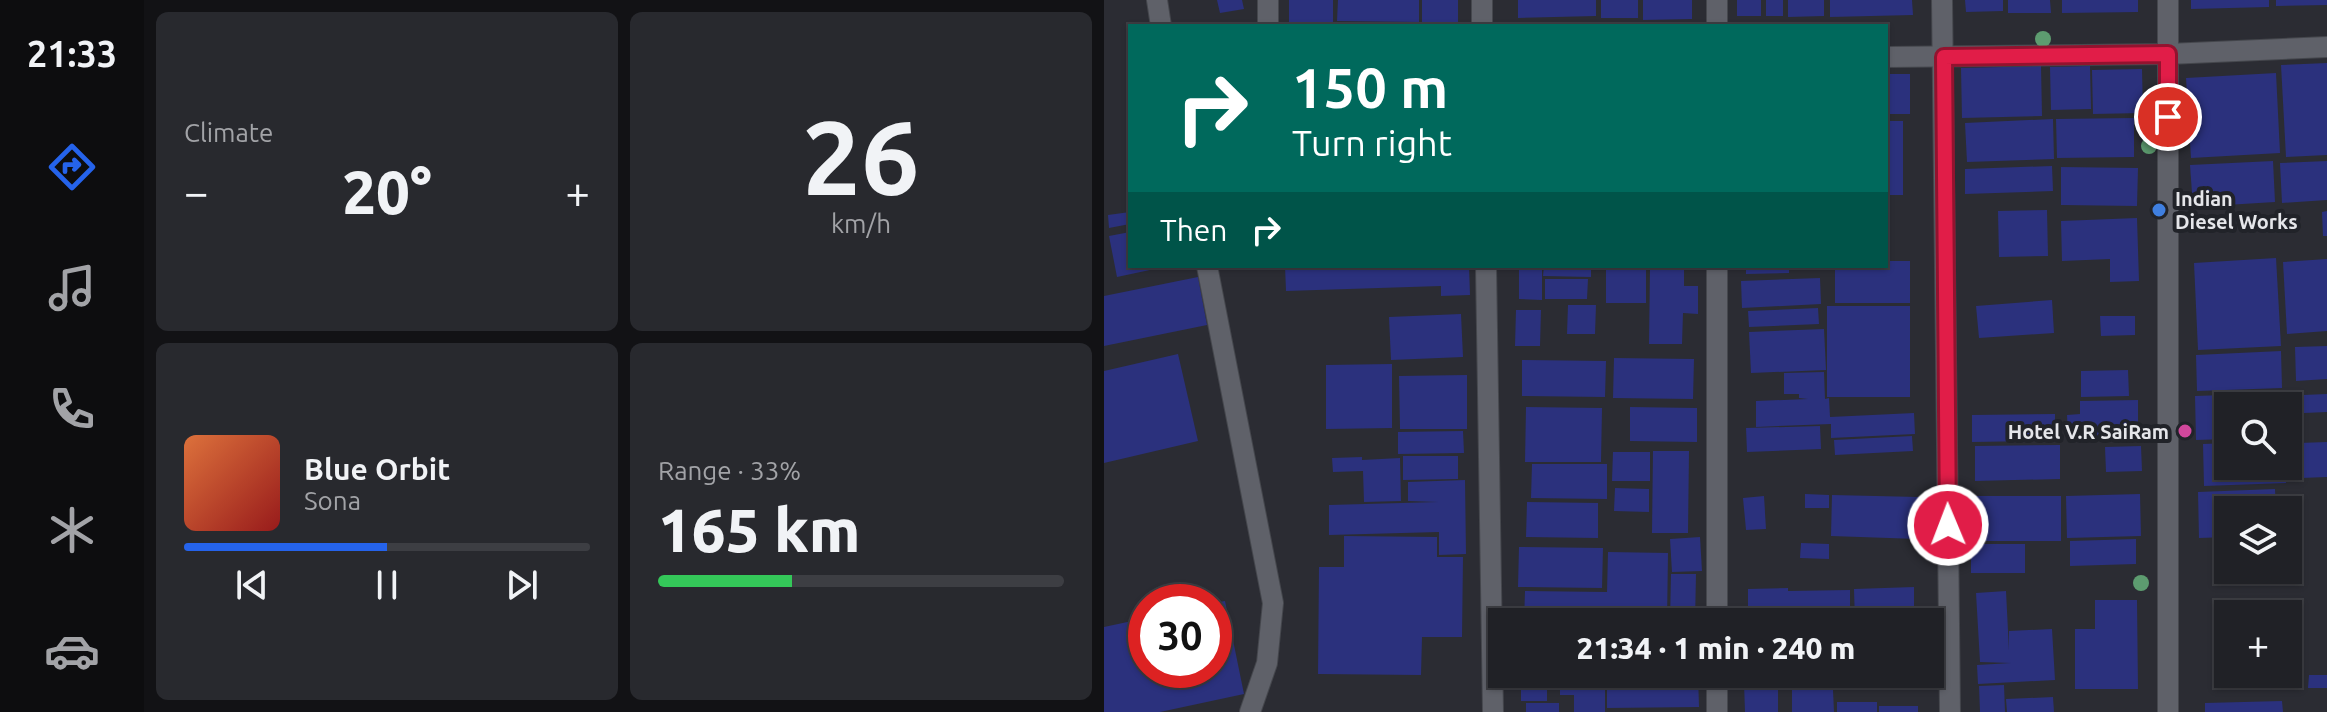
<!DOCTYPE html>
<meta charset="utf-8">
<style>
:root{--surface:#202126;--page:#28292e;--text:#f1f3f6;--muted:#a2a3a7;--line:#3d3e43;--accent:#2563eb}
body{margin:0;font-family:Ubuntu,sans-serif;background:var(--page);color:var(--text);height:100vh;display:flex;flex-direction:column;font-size:30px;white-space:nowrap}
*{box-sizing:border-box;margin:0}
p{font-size:26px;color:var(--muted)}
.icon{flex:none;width:44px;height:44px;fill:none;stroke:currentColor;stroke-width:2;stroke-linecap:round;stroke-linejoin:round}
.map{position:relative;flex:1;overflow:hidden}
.side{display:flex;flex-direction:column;gap:12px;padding:12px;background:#121215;width:960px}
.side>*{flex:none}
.banner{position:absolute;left:24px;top:24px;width:760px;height:244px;border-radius:0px;box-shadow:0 2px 6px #0004,0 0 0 2px var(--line);background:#00695c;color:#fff;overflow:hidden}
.tools{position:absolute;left:1110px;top:392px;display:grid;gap:16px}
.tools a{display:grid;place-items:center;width:88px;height:88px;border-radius:0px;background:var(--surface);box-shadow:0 2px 6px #0004,0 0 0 2px var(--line);font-size:40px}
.speed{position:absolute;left:24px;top:584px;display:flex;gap:16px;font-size:40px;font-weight:700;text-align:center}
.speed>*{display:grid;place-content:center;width:104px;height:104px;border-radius:50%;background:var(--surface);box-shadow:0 2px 6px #0004,0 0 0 2px var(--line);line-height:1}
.speed .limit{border:12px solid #d22;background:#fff;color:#111}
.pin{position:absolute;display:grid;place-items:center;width:68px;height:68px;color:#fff;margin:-34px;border:4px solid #fff;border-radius:50%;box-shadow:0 2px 8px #0007}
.me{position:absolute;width:88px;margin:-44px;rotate:359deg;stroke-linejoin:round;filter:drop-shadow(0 0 6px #0008)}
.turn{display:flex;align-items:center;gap:28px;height:168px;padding:0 32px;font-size:36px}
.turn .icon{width:104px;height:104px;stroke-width:2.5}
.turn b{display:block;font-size:56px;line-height:68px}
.then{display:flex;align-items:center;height:76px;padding:0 32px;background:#0003;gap:16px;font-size:30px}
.big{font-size:60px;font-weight:800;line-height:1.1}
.side .widget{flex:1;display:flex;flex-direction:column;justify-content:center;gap:12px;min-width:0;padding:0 28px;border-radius:12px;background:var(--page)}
.side .dial{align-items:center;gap:0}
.dial b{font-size:104px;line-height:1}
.song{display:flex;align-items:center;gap:24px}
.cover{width:96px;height:96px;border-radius:12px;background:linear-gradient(135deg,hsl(20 70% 55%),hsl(0 70% 35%))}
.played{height:8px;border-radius:4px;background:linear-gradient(90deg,var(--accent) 50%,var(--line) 50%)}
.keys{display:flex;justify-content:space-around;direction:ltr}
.heat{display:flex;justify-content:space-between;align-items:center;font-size:44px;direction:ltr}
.charge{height:12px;border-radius:6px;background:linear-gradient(90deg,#34c759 33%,var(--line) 0)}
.side .tiles{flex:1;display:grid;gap:12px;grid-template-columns:repeat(2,1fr)}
.trip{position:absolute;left:384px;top:608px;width:456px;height:80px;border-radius:0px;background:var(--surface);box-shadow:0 2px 6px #0004,0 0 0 2px var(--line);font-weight:800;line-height:80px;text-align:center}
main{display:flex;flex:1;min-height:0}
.dock{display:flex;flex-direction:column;width:144px;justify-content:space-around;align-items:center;background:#0d0d0f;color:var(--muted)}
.dock .icon{width:56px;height:56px}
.dock .selected{color:var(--accent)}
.dock b{font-size:36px;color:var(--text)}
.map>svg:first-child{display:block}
.building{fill:#2b317d}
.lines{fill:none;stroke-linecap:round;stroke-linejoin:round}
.minor-casing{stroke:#45474d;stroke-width:22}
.minor{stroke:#5f6169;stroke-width:20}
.tree{fill:#5d9c70}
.route-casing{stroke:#92132f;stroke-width:20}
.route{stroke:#e11d48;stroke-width:14}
.shop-dot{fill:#3f7fe0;stroke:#212329;stroke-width:3}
.hotel-dot{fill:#d1479c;stroke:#212329;stroke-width:3}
.labels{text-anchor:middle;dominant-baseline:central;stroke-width:8;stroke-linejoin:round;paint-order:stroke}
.poi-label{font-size:20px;font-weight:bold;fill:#e5e6ea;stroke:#212329;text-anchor:start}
</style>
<main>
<nav class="dock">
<b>21:33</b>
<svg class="icon selected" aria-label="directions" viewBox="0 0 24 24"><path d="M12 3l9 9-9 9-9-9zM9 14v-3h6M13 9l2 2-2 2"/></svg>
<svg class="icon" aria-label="music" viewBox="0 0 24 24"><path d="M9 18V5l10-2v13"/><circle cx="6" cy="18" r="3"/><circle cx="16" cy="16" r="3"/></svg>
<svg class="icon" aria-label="phone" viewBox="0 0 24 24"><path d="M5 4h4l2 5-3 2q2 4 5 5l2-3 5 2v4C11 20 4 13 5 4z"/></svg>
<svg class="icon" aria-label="climate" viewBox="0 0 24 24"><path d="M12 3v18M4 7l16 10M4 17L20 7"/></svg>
<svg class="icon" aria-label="car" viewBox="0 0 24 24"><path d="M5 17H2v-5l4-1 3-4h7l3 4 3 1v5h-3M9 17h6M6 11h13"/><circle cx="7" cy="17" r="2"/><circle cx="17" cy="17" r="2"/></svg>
</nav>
<section class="side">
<div class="tiles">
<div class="widget"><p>Climate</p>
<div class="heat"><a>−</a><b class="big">20°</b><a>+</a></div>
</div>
<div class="widget dial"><b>26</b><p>km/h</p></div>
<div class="widget">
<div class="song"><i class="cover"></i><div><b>Blue Orbit</b><p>Sona</p></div></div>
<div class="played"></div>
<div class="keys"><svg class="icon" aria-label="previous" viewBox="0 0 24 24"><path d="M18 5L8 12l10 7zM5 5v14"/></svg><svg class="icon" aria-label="pause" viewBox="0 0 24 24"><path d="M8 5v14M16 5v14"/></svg><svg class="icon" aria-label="next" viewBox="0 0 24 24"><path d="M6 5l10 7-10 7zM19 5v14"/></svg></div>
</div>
<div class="widget"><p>Range · 33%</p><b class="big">165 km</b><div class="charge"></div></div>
</div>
</section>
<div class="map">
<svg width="1223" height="712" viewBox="0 0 1223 712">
<rect width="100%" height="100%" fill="#2b2c33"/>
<g class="building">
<polygon points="113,0 138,0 140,9 116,13"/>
<rect x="185" y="0" width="44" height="23"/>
<polygon points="234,0 315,0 315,22 233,21"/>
<rect x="318" y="0" width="36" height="22"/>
<polygon points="414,0 492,0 492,16 414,18"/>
<rect x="497" y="0" width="37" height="18"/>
<polygon points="539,0 588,0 588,19 539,20"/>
<rect x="633" y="0" width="24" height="16"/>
<rect x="662" y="0" width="17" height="16"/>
<polygon points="684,0 720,0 720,16 684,17"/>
<polygon points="726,0 808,0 809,15 726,17"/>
<polygon points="861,0 899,0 899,11 862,12"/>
<polygon points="904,0 946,0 947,13 904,13"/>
<polygon points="958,0 1034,0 1034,12 958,13"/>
<polygon points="1087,0 1165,0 1165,7 1087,9"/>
<polygon points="1172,0 1223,0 1223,5 1172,6"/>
<polygon points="1223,63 1223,155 1182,157 1177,65"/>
<polygon points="937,66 938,116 858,118 857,68"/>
<polygon points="986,66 987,109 947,110 946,67"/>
<polygon points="1038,69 1039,113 989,114 988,70"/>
<polygon points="1172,73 1176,153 1087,158 1082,78"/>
<rect x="782" y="74" width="24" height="40"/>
<polygon points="1030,118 1030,157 953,158 952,119"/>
<polygon points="949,119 950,159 863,162 861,123"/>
<rect x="782" y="121" width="17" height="74"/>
<polygon points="1169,161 1171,202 1089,207 1086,165"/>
<polygon points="1223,161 1223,200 1178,203 1176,163"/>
<polygon points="948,166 949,191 861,194 861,169"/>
<polygon points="957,167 1034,168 1033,206 957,205"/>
<polygon points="943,210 944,256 895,257 894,211"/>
<polygon points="1223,211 1223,236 1219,236 1218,212"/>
<polygon points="26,212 26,224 5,228 4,215"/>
<polygon points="1033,218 1035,281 1006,282 1006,259 958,261 957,221"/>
<polygon points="26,232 26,266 60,267 13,277 5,236"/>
<polygon points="1172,258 1177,346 1094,350 1090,263"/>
<polygon points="1223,259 1223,331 1183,334 1179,262"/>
<polygon points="782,261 806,261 806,303 731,303 731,266 782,266"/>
<polygon points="181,266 365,266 366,295 337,296 337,286 182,291"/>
<polygon points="415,266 438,266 438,300 415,299"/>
<polygon points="440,266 487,266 487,277 439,276"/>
<rect x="502" y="266" width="40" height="37"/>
<polygon points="546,266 580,266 580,286 594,286 594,314 579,313 578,344 545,344"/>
<polygon points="642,266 685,266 685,273 642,274"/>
<polygon points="94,277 103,325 0,346 0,296"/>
<polygon points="716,278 717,304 638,308 637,281"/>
<polygon points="441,279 484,279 483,299 441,299"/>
<polygon points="948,300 950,333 875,338 872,306"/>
<polygon points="464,305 492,305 491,334 463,334"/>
<rect x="723" y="306" width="83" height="91"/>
<polygon points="714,308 715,324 645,327 644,311"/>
<polygon points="412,310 437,310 436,346 411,346"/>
<polygon points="357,314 359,357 287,360 285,317"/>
<polygon points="996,316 1031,316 1031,335 997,336"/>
<polygon points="720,329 722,370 647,373 645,332"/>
<polygon points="1223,346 1223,379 1192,381 1191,347"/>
<polygon points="1177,351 1178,388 1093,391 1092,355"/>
<polygon points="74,354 94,441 0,463 0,371"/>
<polygon points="510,358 590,359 589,399 509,398"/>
<polygon points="418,360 502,361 501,397 418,396"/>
<polygon points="288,364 288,428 222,429 222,365"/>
<polygon points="1024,370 1025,396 977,397 977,371"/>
<polygon points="720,372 721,399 725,398 726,417 810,413 811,434 727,438 727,424 652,427 652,401 704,399 695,398 695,394 680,394 680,373"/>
<polygon points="363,375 363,429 296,429 295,376"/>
<polygon points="1178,393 1178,406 1124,406 1124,439 1092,440 1091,396"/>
<polygon points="1223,394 1223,412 1200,413 1199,395"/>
<polygon points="1034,400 1034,438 976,439 977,434 964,435 963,415 976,414 976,401"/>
<polygon points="422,407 498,408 497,462 421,462"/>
<polygon points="526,407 593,408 593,442 526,441"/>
<polygon points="951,414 951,432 934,432 934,441 868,442 868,415"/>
<polygon points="716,426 717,449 643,452 642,428"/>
<polygon points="359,431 360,453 294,454 294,432"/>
<polygon points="808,436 809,451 731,455 730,440"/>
<polygon points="1223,442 1223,477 1197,478 1195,443"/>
<polygon points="1124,443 1124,466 1181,466 1182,483 1100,486 1099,444"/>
<polygon points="956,445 956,479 871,481 871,446"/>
<polygon points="1037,446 1038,471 1002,472 1001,447"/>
<polygon points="549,451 585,451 584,533 548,533"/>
<polygon points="509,452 546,452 546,481 508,481"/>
<polygon points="299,456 354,456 354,479 299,480"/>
<polygon points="258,457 258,460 296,458 297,501 260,502 259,471 229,472 228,458"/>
<polygon points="428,464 503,464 503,499 427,498"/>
<polygon points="361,480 362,554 335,555 335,532 225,535 225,505 334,502 304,501 304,482"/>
<polygon points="511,488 545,489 545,512 510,511"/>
<polygon points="1171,489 1172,510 1124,510 1124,537 1095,538 1094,492"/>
<polygon points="701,494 725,495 725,508 701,508"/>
<polygon points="1036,494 1037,536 963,538 962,496"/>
<polygon points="728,495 815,497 814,539 727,536"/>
<polygon points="660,496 662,529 642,530 639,498"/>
<rect x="868" y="496" width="89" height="45"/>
<polygon points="423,502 494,503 494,538 422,537"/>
<polygon points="240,536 333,537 333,557 359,557 358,637 318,637 317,675 214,674 215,567 240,567"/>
<polygon points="596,537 598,571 568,572 566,539"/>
<polygon points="1032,539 1032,564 966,566 966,541"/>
<polygon points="697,543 725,544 725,559 696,558"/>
<rect x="867" y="544" width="54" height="29"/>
<polygon points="415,547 499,548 498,588 414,587"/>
<polygon points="504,552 564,553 563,622 420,622 421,591 503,592"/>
<polygon points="567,574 592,574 591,622 566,622"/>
<polygon points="810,587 810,622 751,622 750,589"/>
<polygon points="684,588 684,591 746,590 746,608 684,609 684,622 644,622 644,589"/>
<polygon points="902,591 905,651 905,631 948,629 951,680 874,684 873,665 907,663 876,662 872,593"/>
<polygon points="991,600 1033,600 1034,689 971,689 971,629 991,629"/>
<polygon points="121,601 140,694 56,712 0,712 0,627 42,618 42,670 110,670 110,603"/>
<rect x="417" y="674" width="26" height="27"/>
<polygon points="456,674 501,674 501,712 470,712 470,695 456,695"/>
<polygon points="503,674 594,674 595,707 503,708"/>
<polygon points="1205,675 1223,675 1223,688 1204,688"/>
<polygon points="674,682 674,712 641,712 640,683"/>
<polygon points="900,685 901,712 876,712 875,686"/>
<polygon points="688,690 729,690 730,712 688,712"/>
<polygon points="949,697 950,712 903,712 902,699"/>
<polygon points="1178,701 1179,712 1101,712 1101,703"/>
<rect x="733" y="702" width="40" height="10"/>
<rect x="422" y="703" width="33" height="9"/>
<rect x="775" y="706" width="39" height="6"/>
</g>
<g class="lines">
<g class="minor-casing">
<g id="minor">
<polyline points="53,0 57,26"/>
<polyline points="164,0 164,26"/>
<polyline points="378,0 378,26"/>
<polyline points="613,0 613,26"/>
<polyline points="838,0 846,712"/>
<polyline points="1064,0 1064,712"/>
<polyline points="782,57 1064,54 1223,47"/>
<polyline points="103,266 169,603 163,663 146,712"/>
<polyline points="382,266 389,712"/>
<polyline points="613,622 613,266"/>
<polyline points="613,712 613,674"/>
</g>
</g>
<use href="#minor" class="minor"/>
</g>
<g class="tree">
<circle cx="939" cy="39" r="8"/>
<circle cx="1042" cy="127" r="8"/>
<circle cx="1045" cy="146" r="8"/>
<circle cx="1037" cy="583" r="8"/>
</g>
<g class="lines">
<g class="route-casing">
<polyline id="route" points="844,525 840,57 1064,54 1064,117"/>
</g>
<use href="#route" class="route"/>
</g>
<circle class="shop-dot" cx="1055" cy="210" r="8"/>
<circle class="hotel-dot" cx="1081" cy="431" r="8"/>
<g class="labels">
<g class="poi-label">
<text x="1071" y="198">Indian<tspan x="1071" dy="23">Diesel Works</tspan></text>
<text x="1065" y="431" text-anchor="end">Hotel V.R SaiRam</text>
</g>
</g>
</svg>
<div class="tools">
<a><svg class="icon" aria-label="search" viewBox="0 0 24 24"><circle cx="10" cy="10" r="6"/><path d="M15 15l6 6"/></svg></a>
<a><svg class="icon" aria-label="layers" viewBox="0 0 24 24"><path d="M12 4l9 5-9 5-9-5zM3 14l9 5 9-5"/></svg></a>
<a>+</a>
</div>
<div class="speed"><div class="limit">30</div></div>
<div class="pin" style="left:1064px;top:117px;background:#d93025"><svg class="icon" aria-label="arrive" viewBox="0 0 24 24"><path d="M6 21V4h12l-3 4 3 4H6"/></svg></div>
<svg class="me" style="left:844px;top:525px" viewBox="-20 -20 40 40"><circle r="17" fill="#e11d48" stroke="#fff" stroke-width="3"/><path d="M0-11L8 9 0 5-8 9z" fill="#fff"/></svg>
<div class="trip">21:34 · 1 min · 240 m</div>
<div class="banner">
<div class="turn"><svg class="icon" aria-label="right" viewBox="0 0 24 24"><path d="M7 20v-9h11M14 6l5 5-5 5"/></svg><div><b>150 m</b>Turn right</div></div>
<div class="then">Then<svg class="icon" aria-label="right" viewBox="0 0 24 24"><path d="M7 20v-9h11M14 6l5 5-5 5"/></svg></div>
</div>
</div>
</main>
